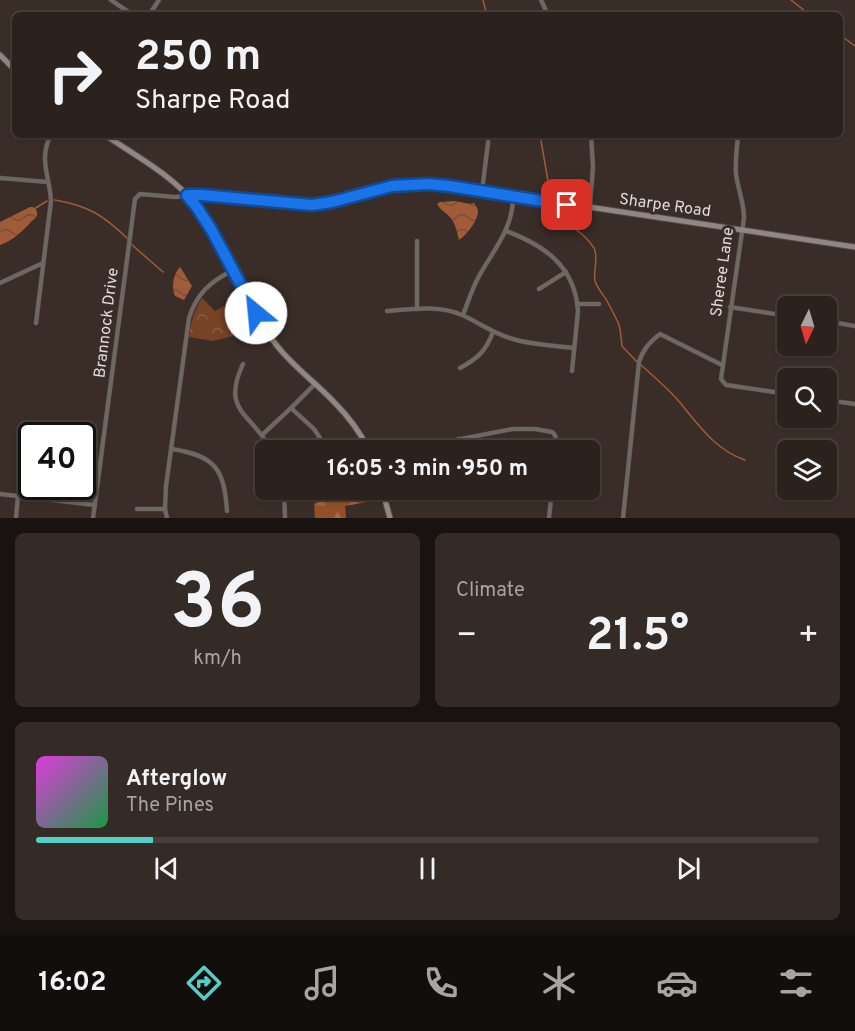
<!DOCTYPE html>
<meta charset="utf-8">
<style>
:root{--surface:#2c221d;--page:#342a26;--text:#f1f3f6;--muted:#a6a4a4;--line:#483f3b;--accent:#55cec5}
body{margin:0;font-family:Overpass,sans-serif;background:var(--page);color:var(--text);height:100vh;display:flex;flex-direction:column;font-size:22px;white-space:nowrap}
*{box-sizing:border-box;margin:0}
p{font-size:20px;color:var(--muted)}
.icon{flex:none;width:33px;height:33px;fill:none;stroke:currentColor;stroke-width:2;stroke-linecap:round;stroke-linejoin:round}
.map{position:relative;height:518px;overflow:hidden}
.drawer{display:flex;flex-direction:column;gap:15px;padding:15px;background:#181310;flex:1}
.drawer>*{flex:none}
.top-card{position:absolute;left:12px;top:12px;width:831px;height:126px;border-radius:9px;box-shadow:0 2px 4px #0004,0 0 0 2px var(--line);background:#2c221d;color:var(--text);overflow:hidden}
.needle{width:39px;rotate:185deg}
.tools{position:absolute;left:777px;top:296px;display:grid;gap:12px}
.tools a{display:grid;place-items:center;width:60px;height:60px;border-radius:9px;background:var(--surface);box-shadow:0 2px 4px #0004,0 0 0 2px var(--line);font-size:30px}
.speed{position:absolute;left:18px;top:422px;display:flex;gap:12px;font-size:30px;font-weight:700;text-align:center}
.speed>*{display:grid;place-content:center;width:78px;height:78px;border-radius:50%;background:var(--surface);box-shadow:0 2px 4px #0004,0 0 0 2px var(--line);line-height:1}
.speed .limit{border:3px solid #111;border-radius:9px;background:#fff;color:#111}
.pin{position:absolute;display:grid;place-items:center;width:51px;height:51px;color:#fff;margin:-26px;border-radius:12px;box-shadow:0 3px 9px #0006}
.me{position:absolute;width:66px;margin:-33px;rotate:332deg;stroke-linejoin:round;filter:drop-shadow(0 0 4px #0008)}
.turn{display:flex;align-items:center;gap:21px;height:126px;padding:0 24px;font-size:27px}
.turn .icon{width:78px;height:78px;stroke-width:2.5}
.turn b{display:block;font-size:42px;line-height:51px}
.big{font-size:45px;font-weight:700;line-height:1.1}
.drawer .card{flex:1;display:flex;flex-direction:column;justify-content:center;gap:9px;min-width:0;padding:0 21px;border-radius:9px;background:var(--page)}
.drawer .dial{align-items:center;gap:0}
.dial b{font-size:78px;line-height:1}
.song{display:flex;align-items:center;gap:18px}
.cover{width:72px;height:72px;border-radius:9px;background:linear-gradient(135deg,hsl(300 70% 55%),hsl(140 70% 35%))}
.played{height:6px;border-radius:3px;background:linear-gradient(90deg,var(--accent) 15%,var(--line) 15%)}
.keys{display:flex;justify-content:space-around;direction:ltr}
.heat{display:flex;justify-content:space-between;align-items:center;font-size:33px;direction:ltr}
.drawer .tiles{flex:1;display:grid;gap:15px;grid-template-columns:1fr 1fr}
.card:last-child{grid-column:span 2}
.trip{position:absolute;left:255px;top:440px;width:345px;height:60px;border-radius:9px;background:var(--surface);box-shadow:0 2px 4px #0004,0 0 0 2px var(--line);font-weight:700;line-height:60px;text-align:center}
.tabs{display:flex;height:96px;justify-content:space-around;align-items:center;background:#120e0c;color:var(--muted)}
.tabs .icon{width:42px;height:42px}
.tabs .current{color:var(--accent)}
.tabs b{font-size:27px;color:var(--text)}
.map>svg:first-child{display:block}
.forest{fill:url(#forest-firs)}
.park{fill:url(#park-crowns)}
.water{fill:url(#water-waves)}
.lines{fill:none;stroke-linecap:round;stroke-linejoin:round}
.stream{stroke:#a05b38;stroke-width:1.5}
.street-casing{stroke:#554943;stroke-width:5}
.secondary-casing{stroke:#554943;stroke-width:7}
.street{stroke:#6e6865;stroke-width:4}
.secondary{stroke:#918782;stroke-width:5}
.route-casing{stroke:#114b97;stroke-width:15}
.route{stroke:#1a73e8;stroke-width:10}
.labels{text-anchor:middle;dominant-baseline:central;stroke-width:6;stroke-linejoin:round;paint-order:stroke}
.street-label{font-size:16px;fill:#e2dad6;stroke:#3a2d27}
</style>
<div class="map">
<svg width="855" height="518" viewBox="0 0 855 518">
<defs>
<pattern id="forest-firs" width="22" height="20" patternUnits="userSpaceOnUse" patternTransform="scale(1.5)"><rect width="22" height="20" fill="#924f2c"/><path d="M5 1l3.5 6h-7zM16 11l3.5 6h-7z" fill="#a1684a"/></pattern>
<pattern id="park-crowns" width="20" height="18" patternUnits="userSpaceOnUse" patternTransform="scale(1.5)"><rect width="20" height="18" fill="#784226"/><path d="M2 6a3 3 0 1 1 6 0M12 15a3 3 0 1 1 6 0" fill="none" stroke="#8b5d45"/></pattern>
<pattern id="water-waves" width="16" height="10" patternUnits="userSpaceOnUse" patternTransform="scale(1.5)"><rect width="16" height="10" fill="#a05b38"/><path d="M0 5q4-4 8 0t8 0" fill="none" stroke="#774f3c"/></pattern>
</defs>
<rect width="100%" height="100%" fill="#3a2d27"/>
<polygon class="forest" points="378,491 379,500 345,506 346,518 315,518 314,503"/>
<path class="park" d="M202,298L215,311L224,306L237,335L213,341L189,337C191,322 194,311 202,298Z"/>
<g class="water">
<path d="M455,201L470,204L474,203C475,205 478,208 478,211C479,219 466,236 459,240C457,231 455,222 448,215C443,211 440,209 437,204L440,202Z"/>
<path d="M30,207H33C35,209 38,211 37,215C37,218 32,220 31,222C20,233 15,239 0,245V222Z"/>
<path d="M180,267L192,286L184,300L175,296C171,287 173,274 180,267Z"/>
</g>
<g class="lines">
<g class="stream">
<polyline points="483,0 487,15"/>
<polyline points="791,0 810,15"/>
<polyline points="840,35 855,46"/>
<polyline points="540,135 551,198"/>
<path d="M55,200C89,206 103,215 128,239"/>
<polyline points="34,209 47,201"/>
<path d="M553,210C564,224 584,231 594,248C599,257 593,270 595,281C597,288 603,294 607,301C611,308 614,315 618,322L620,329L622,346L637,362"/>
<polyline points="131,244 163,272"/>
<path d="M641,365C652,375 665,386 676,398C697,422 713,449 745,460"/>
</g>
<g class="street-casing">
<g id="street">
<polyline points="111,0 133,15"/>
<polyline points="541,0 548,15"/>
<polyline points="149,15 159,0"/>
<path d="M738,135C737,148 735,161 736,174C738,190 744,202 744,218L721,379L726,385L788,394"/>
<polyline points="0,178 48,182"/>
<polyline points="482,191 489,135"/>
<polyline points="590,207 593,167 591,135"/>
<path d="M506,231C544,245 575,266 578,311L572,371"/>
<polyline points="417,241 417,309"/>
<polyline points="0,283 43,263"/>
<polyline points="539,289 566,272"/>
<polyline points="577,304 599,304"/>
<polyline points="730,307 788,316"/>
<path d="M387,311C412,309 439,305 462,315C480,323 492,333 513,339C532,345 553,345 573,348"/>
<path d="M463,315C468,302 472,289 479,276C493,251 514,227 513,196"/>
<polyline points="826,321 855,326"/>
<path d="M36,323L51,201C50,177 38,159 51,135"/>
<path d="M243,364C220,413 253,413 271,450"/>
<path d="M460,368C477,359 486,351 493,332"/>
<polyline points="826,400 855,404"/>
<polyline points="291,408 314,429 328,450"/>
<polyline points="262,435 291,408 315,384"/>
<polyline points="459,439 461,450"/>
<path d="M172,449C215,456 224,468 227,511"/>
<path d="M404,450L513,429H535L552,432C558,436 557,444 556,450"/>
<polyline points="284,489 285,518"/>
<polyline points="0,494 95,505"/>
<polyline points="137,509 165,509"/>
<polyline points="16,518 18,496"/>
<polyline points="93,518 135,199 140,194 175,197 187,196"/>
<path d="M167,518L165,509L166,486L189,318C197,293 210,282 233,270"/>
<polyline points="549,518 552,489"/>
<path d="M623,518L639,362C643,349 650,342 660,334L722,365"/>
</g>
</g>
<g class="secondary-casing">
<g id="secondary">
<polyline points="0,55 15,70"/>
<path d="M105,135C136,156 172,175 196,205C207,219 215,236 223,252C240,284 255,319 278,347C295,368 316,383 334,402C348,416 360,432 369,450"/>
<path d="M187,195H202L312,205C339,203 365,191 391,187C410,183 430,184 449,186L855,247"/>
<polyline points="382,489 390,518"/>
</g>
</g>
<use href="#street" class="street"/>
<use href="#secondary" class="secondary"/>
</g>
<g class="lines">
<g class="route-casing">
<polyline id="route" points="256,313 211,229 196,206 187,195 202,195 312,205 332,202 392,186 428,184 449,186 567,205"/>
</g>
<use href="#route" class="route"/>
</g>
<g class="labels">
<g class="street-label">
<text transform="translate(665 206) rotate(8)">Sharpe Road</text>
<text transform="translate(723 272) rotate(-82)">Sheree Lane</text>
<text transform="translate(107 323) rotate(-83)">Brannock Drive</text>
</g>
</g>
</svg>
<div class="tools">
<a><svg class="needle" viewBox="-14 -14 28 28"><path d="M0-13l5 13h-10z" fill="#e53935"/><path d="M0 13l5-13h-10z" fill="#a6a4a4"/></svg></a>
<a><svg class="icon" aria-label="search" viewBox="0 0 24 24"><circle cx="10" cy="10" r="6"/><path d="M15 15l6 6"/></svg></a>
<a><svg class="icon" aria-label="layers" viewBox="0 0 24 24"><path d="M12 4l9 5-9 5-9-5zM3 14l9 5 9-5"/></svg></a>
</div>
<div class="speed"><div class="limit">40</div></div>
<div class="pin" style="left:567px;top:205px;background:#d93025"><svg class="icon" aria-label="arrive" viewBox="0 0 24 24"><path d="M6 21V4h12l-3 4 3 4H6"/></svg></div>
<svg class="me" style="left:256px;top:313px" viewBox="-20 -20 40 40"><circle r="19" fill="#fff"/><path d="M0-13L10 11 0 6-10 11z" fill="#1a73e8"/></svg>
<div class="trip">16:05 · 3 min · 950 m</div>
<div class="top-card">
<div class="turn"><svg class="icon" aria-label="right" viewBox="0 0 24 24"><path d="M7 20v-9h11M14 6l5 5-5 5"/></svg><div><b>250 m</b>Sharpe Road</div></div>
</div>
</div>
<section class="drawer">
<div class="tiles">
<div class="card dial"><b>36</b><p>km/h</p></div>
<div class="card"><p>Climate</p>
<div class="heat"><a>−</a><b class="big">21.5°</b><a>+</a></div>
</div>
<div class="card">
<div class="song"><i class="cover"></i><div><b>Afterglow</b><p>The Pines</p></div></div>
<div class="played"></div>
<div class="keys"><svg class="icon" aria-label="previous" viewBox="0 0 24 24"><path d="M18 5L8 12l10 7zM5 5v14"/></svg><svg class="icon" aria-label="pause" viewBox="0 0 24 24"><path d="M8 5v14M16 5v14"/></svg><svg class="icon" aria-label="next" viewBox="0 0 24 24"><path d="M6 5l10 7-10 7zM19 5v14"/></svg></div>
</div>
</div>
</section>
<nav class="tabs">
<b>16:02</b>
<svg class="icon current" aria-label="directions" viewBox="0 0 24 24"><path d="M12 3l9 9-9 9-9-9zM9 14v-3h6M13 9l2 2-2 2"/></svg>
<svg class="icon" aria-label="music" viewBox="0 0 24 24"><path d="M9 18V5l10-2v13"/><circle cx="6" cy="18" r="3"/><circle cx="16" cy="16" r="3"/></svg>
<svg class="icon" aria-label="phone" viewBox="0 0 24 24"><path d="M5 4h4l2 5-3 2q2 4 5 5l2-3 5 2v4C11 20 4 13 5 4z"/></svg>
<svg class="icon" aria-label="climate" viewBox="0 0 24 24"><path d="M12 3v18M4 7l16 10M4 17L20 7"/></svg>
<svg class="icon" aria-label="car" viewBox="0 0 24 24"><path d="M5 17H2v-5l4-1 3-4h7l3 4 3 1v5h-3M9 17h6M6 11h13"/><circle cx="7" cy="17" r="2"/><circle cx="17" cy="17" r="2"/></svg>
<svg class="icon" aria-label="filters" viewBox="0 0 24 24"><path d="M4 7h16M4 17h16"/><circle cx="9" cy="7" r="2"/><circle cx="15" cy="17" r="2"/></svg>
</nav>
